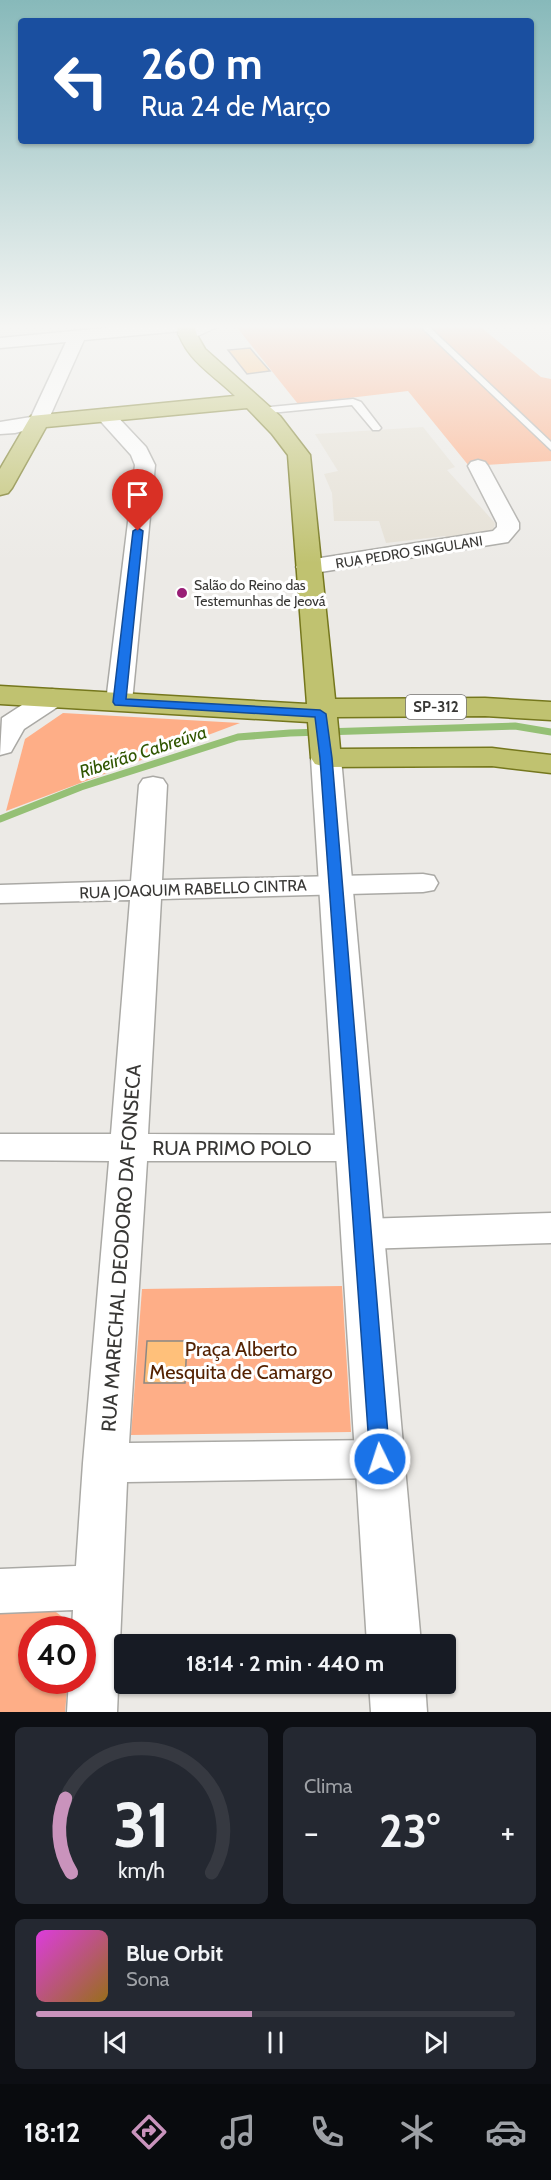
<!DOCTYPE html>
<html lang="pt">
<meta charset="utf-8">
<style>
:root{--surface:#171b24;--page:#242831;--text:#f1f3f6;--muted:#9ea1a6;--line:#363941;--accent:#c993bc}
body{margin:0;font-family:Cabin,sans-serif;background:var(--page);color:var(--text);height:100vh;display:flex;flex-direction:column;font-size:22px;white-space:nowrap}
*{box-sizing:border-box;margin:0}
p{font-size:20px;color:var(--muted)}
.icon{flex:none;width:33px;height:33px;fill:none;stroke:currentColor;stroke-width:2;stroke-linecap:round;stroke-linejoin:round}
.map{position:relative;height:1712px;overflow:hidden}
.details{display:flex;flex-direction:column;gap:15px;padding:15px;background:#0d0f14;flex:1}
.details>*{flex:none}
.hud{position:absolute;left:18px;top:18px;width:516px;height:126px;border-radius:6px;box-shadow:0 2px 4px #0004;background:#1a4fa0;color:#fff;overflow:hidden}
.speed{position:absolute;left:18px;top:1616px;display:flex;gap:12px;font-size:30px;font-weight:700;text-align:center}
.speed>*{display:grid;place-content:center;width:78px;height:78px;border-radius:50%;background:var(--surface);box-shadow:0 2px 4px #0004;line-height:1}
.speed .limit{border:9px solid #d22;background:#fff;color:#111}
.pin{position:absolute;display:grid;place-items:center;width:51px;height:51px;color:#fff;margin:-62px -26px;border-radius:50% 50% 50% 0;rotate:-45deg;box-shadow:0 0 6px #0007}
.pin .icon{rotate:45deg}
.me{position:absolute;width:66px;margin:-33px;rotate:356deg;stroke-linejoin:round;filter:drop-shadow(0 0 4px #0008)}
.turn{display:flex;align-items:center;gap:21px;height:126px;padding:0 24px;font-size:27px}
.turn .icon{width:78px;height:78px;stroke-width:2.5}
.turn b{display:block;font-size:42px;line-height:51px}
.big{font-size:45px;font-weight:700;line-height:1.1}
.details .card{flex:1;display:flex;flex-direction:column;justify-content:center;gap:9px;min-width:0;padding:0 21px;border-radius:9px;background:var(--page)}
.details .dial{align-items:center;gap:0}
.dial svg{height:156px;overflow:visible;fill:none;stroke:var(--line);stroke-width:7;stroke-linecap:round;text-anchor:middle}
.dial text{fill:var(--text);stroke:none}
.song{display:flex;align-items:center;gap:18px}
.cover{width:72px;height:72px;border-radius:9px;background:linear-gradient(135deg,hsl(300 70% 55%),hsl(40 70% 35%))}
.played{height:6px;border-radius:3px;background:linear-gradient(90deg,var(--accent) 45%,var(--line) 45%)}
.keys{display:flex;justify-content:space-around;direction:ltr}
.heat{display:flex;justify-content:space-between;align-items:center;font-size:33px;direction:ltr}
.details .tiles{flex:1;display:grid;gap:15px;grid-template-columns:1fr 1fr}
.card:last-child{grid-column:span 2}
.trip{position:absolute;left:114px;top:1634px;width:342px;height:60px;border-radius:6px;background:var(--surface);box-shadow:0 2px 4px #0004;font-weight:700;line-height:60px;text-align:center}
.tab-bar{display:flex;height:96px;justify-content:space-around;align-items:center;background:#090b0e;color:var(--muted)}
.tab-bar .icon{width:42px;height:42px}
.tab-bar .on{color:var(--accent)}
.tab-bar b{font-size:27px;color:var(--text)}
.map>svg:first-child{display:block}
.built{fill:#e5e0d5}
.green{fill:#feae87}
.lines{fill:none;stroke-linecap:round;stroke-linejoin:round}
.stream{stroke:#95c075;stroke-width:7}
.building{fill:#ffc07a;stroke:#8b8884;stroke-width:1.5}
.lane-casing{stroke:#aaa9a5;stroke-width:3}
.street-casing{stroke:#aaa9a5;stroke-width:3}
.secondary-casing{stroke:#aaa9a5;stroke-width:3}
.primary-casing{stroke:#75771d;stroke-width:3}
.lane{fill:#fff;fill-rule:evenodd}
.street{fill:#fff;fill-rule:evenodd}
.secondary{fill:#fff;fill-rule:evenodd}
.primary{fill:#c0c270;fill-rule:evenodd}
.route{fill:#1a73e8;stroke:#114b97;stroke-width:1.5}
.poi-dot{fill:#991e76;stroke:#fff;stroke-width:2}
.labels{text-anchor:middle;dominant-baseline:central;stroke-width:6;stroke-linejoin:round;paint-order:stroke}
.far-street-label{font-size:14px;fill:#383735;stroke:#fff}
.far-poi-label{font-size:14px;fill:#383735;stroke:#fff;text-anchor:start}
.shield{fill:#fff;stroke:#747372;stroke-width:1.5}
.shield-label{font-size:15px;font-weight:bold;fill:#383735}
.street-label{font-size:16px;fill:#383735;stroke:#fff}
.water-label{font-size:18px;font-style:italic;fill:#305601;stroke:#fff}
.near-street-label{font-size:20px;fill:#383735;stroke:#fff}
.near-park-label{font-size:20px;fill:#542202;stroke:#fff}
</style>
<div class="map">
<svg width="551" height="1712" viewBox="0 0 551 1712">
<rect width="100%" height="100%" fill="#eceae6"/>
<polygon class="built" points="423,427 455,467 447,470 495,523 493,531 448,540 445,536 386,543 379,521 334,521 332,493 324,474 338,471 315,434"/>
<g class="green">
<polygon points="248,324 477,324 541,377 551,379 551,461 469,466 408,391 298,404 235,325"/>
<polygon points="63,713 240,723 6,811 25,739"/>
<polygon points="342,1286 351,1432 131,1435 142,1289"/>
<polygon points="52,1609 73,1625 72,1629 32,1629 32,1680 68,1680 65,1712 0,1712 0,1612"/>
</g>
<g class="lines">
<polyline class="stream" points="0,819 81,787 238,737 290,733 515,726 551,732"/>
</g>
<g class="building">
<polygon points="250,348 255,354 270,371 247,374 228,350"/>
<polygon points="147,1341 187,1341 185,1383 144,1383"/>
</g>
<g class="lines">
<g class="lane-casing">
<g id="lane">
<polygon points="418,324 426,324 551,442 551,450"/>
<polygon points="353,399 361,402 381,428 379,430 373,430 352,405 260,414 255,411 260,408"/>
</g>
</g>
<g class="street-casing">
<g id="street">
<polygon points="147,324 218,324 215,328 193,338 181,338 178,334 181,331 84,340 46,425 15,433 0,434 0,422 31,417 66,342 0,348 0,338"/>
<polygon points="105,409 112,411 146,447 155,465 132,702 128,708 119,710 110,708 106,702 135,465 131,455 95,415 98,411"/>
<polygon points="478,460 485,462 488,466 519,523 519,529 508,542 308,574 300,572 296,567 300,562 308,560 493,531 497,527 497,523 468,466 471,462"/>
<polygon points="153,777 163,779 167,785 162,880 423,874 434,876 438,883 434,890 423,892 161,899 148,1134 356,1135 369,1138 375,1148 369,1158 356,1161 147,1161 129,1443 380,1440 396,1445 402,1459 396,1473 380,1478 127,1482 117,1712 67,1712 69,1680 82,1680 82,1629 72,1629 73,1610 0,1613 0,1569 76,1566 83,1463 109,1161 0,1160 0,1134 111,1134 130,900 0,903 0,885 131,881 139,785 143,779"/>
<polygon points="551,1213 551,1243 363,1249 349,1245 343,1234 349,1223 363,1219"/>
</g>
</g>
<g class="secondary-casing">
<g id="secondary">
<polygon points="52,689 62,692 66,698 62,704 24,729 11,752 0,755 2,718 42,692"/>
<polygon points="326,749 337,752 341,758 421,1644 367,1644 311,758 315,752"/>
<polygon points="369,1683 425,1683 427,1712 371,1712"/>
</g>
</g>
<g class="primary-casing">
<path id="primary" d="M176,324H194L197,335L205,349L280,416L310,455L335,699L485,698L551,702V720L485,716L337,717L340,749L492,748L551,755V773L492,766L326,767L315,764L311,758L308,722L0,704V686L307,704L288,455L272,434L247,408L46,427L12,488L8,493L0,495V469L31,416L235,396C212,373 183,359 176,324Z"/>
</g>
<use href="#lane" class="lane"/>
<use href="#street" class="street"/>
<use href="#secondary" class="secondary"/>
<use href="#primary" class="primary"/>
</g>
<linearGradient id="sky" x2="0" y2="1"><stop stop-color="#87b9ba"/><stop offset="0.58" stop-color="#f6f6f4"/><stop offset="1" stop-color="#f6f6f4" stop-opacity="0"/></linearGradient>
<rect width="551" height="563" fill="url(#sky)"/>
<polygon class="route" points="138,528 143,531 126,699 320,710 326,714 332,758 390,1459 387,1465 380,1468 373,1465 370,1459 320,758 315,717 115,705 113,702 133,531"/>
<circle class="poi-dot" cx="182" cy="593" r="6"/>
<g class="labels">
<g class="far-street-label">
<text transform="translate(409 552) rotate(-9)">RUA PEDRO SINGULANI</text>
</g>
<g class="far-poi-label">
<text x="194" y="585">Salão do Reino das<tspan x="194" dy="16">Testemunhas de Jeová</tspan></text>
</g>
<rect class="shield" x="406" y="695" width="60" height="24" rx="4.5"/>
<g class="shield-label">
<text x="436" y="707">SP-312</text>
</g>
<g class="street-label">
<text transform="translate(193 889) rotate(-2)">RUA JOAQUIM RABELLO CINTRA</text>
</g>
<g class="water-label">
<text transform="translate(143 752) rotate(-18)">Ribeirão Cabreúva</text>
</g>
<g class="near-street-label">
<text x="232" y="1148">RUA PRIMO POLO</text>
<text transform="translate(121 1248) rotate(-86)">RUA MARECHAL DEODORO DA FONSECA</text>
</g>
<g class="near-park-label">
<text x="241" y="1349">Praça Alberto<tspan x="241" dy="23">Mesquita de Camargo</tspan></text>
</g>
</g>
</svg>
<div class="speed"><div class="limit">40</div></div>
<div class="pin" style="left:138px;top:531px;background:#d93025"><svg class="icon" aria-label="arrive" viewBox="0 0 24 24"><path d="M6 21V4h12l-3 4 3 4H6"/></svg></div>
<svg class="me" style="left:380px;top:1459px" viewBox="-20 -20 40 40"><circle r="17" fill="#1a73e8" stroke="#fff" stroke-width="3"/><path d="M0-11L8 9 0 5-8 9z" fill="#fff"/></svg>
<div class="trip">18:14 · 2 min · 440 m</div>
<div class="hud">
<div class="turn"><svg class="icon" aria-label="left" viewBox="0 0 24 24"><path d="M17 20v-9H6M10 6l-5 5 5 5"/></svg><div><b>260 m</b>Rua 24 de Março</div></div>
</div>
</div>
<section class="details">
<div class="tiles">
<div class="card dial"><svg viewBox="0 0 100 80">
<path d="M14 69A42 42 0 1 1 86 69"/>
<path d="M14 69A42 42 0 0 1 11 31" stroke="#c993bc"/>
<text x="50" y="56" font-size="32" font-weight="700">31</text>
<text x="50" y="72" font-size="11">km/h</text>
</svg></div>
<div class="card"><p>Clima</p>
<div class="heat"><a>−</a><b class="big">23°</b><a>+</a></div>
</div>
<div class="card">
<div class="song"><i class="cover"></i><div><b>Blue Orbit</b><p>Sona</p></div></div>
<div class="played"></div>
<div class="keys"><svg class="icon" aria-label="previous" viewBox="0 0 24 24"><path d="M18 5L8 12l10 7zM5 5v14"/></svg><svg class="icon" aria-label="pause" viewBox="0 0 24 24"><path d="M8 5v14M16 5v14"/></svg><svg class="icon" aria-label="next" viewBox="0 0 24 24"><path d="M6 5l10 7-10 7zM19 5v14"/></svg></div>
</div>
</div>
</section>
<nav class="tab-bar">
<b>18:12</b>
<svg class="icon on" aria-label="directions" viewBox="0 0 24 24"><path d="M12 3l9 9-9 9-9-9zM9 14v-3h6M13 9l2 2-2 2"/></svg>
<svg class="icon" aria-label="music" viewBox="0 0 24 24"><path d="M9 18V5l10-2v13"/><circle cx="6" cy="18" r="3"/><circle cx="16" cy="16" r="3"/></svg>
<svg class="icon" aria-label="phone" viewBox="0 0 24 24"><path d="M5 4h4l2 5-3 2q2 4 5 5l2-3 5 2v4C11 20 4 13 5 4z"/></svg>
<svg class="icon" aria-label="climate" viewBox="0 0 24 24"><path d="M12 3v18M4 7l16 10M4 17L20 7"/></svg>
<svg class="icon" aria-label="car" viewBox="0 0 24 24"><path d="M5 17H2v-5l4-1 3-4h7l3 4 3 1v5h-3M9 17h6M6 11h13"/><circle cx="7" cy="17" r="2"/><circle cx="17" cy="17" r="2"/></svg>
</nav>
